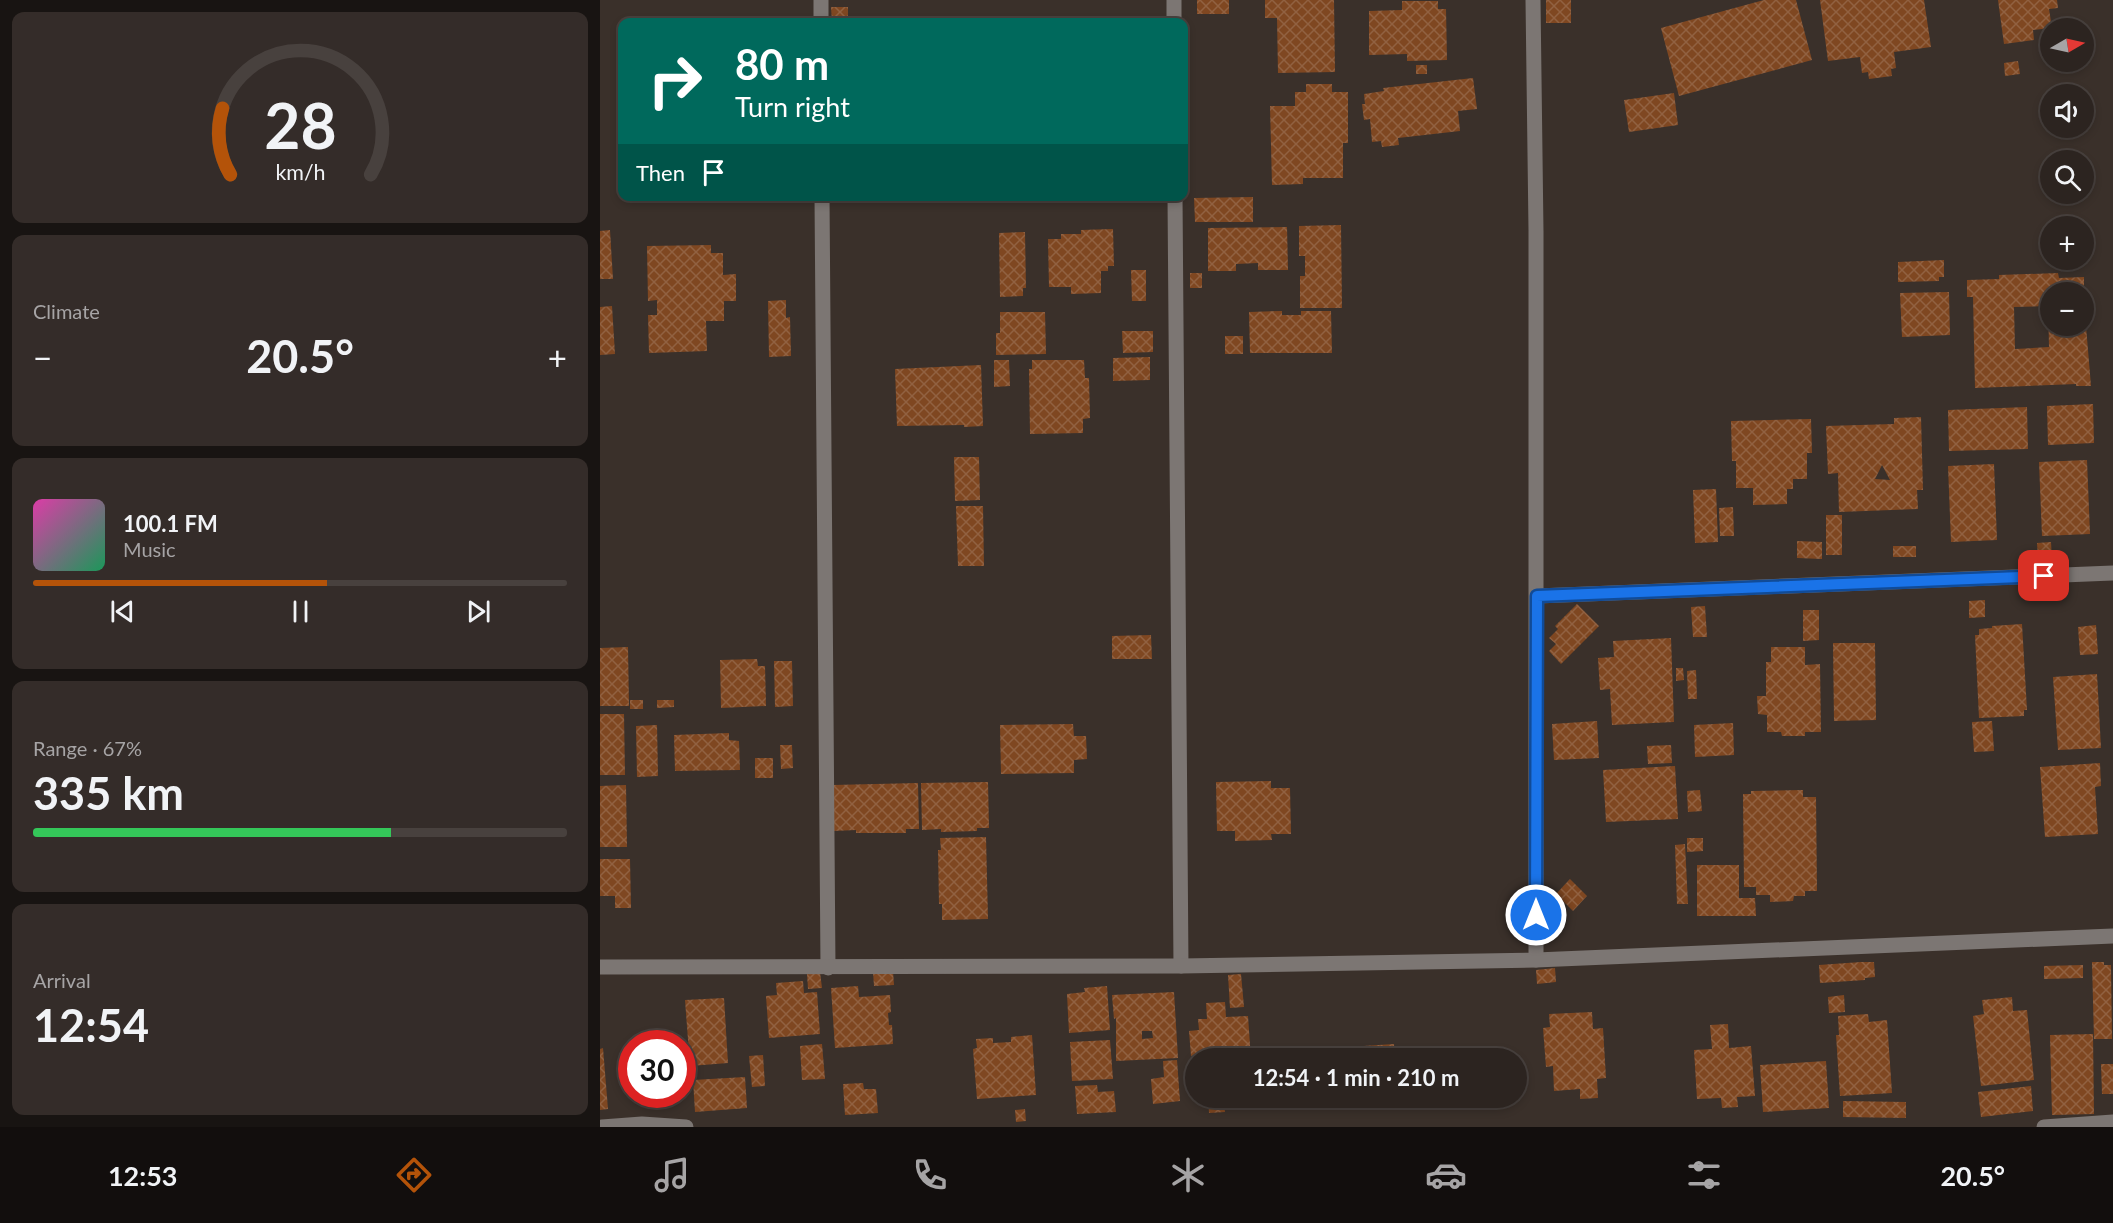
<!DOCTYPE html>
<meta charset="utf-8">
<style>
:root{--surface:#2c2420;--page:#342c29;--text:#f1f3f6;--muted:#a6a4a5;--line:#48413e;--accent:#b45309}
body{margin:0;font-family:Lato,sans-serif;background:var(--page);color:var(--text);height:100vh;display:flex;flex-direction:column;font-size:22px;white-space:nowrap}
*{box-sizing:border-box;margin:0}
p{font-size:20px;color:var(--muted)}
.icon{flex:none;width:33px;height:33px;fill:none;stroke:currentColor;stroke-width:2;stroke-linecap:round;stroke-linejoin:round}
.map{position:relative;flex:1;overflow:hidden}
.side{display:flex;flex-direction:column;gap:12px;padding:12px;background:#181412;width:600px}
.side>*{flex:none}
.top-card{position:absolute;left:18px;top:18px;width:570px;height:183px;border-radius:12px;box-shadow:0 3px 9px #0003,0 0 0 2px var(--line);background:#00695c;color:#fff;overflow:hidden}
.needle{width:39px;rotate:81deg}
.controls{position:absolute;left:1440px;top:18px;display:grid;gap:12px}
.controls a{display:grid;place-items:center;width:54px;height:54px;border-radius:50%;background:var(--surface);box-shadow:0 3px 9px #0003,0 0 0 2px var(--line);font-size:30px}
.speed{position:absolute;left:18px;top:1030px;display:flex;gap:12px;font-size:30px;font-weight:700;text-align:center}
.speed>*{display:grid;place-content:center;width:78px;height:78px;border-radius:50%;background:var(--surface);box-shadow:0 3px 9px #0003,0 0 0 2px var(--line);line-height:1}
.speed .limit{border:9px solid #d22;background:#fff;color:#111}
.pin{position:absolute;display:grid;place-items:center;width:51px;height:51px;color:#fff;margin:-26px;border-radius:12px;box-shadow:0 3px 9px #0006}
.me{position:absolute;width:66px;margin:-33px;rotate:0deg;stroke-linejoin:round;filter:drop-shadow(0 0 4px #0008)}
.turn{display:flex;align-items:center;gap:21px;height:126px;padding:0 18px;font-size:27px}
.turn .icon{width:78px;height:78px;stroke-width:2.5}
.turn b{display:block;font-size:42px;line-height:51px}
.then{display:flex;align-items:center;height:57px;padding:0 18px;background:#0003;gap:12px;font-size:22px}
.big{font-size:45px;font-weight:700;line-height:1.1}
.side .tile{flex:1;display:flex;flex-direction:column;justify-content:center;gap:9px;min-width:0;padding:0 21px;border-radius:12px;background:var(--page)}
.side .dial{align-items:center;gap:0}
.dial svg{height:156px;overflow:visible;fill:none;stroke:var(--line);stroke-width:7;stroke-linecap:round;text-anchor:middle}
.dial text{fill:var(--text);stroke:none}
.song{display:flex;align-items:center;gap:18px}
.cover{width:72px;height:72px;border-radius:9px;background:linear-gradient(135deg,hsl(320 70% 55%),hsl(150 70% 35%))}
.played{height:6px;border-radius:3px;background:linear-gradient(90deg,var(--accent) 55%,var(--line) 55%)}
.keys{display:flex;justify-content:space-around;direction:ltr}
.heat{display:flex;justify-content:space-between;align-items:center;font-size:33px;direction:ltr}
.charge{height:9px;border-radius:4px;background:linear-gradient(90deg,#34c759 67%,var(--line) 0)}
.trip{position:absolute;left:585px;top:1048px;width:342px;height:60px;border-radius:30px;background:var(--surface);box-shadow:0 3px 9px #0003,0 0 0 2px var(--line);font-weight:700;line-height:60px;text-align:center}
.dock{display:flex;height:96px;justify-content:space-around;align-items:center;background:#120e0d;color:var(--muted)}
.dock .icon{width:42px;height:42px}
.dock .active{color:var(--accent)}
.dock b{font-size:27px;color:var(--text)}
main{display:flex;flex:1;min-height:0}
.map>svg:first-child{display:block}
.building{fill:url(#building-cross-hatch);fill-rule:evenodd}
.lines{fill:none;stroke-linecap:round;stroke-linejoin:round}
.minor{stroke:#7c7673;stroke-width:15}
.route-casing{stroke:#114b97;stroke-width:15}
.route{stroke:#1a73e8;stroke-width:10}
</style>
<main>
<section class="side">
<div class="tile dial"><svg viewBox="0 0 100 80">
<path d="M14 69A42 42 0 1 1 86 69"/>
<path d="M14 69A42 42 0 0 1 10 35" stroke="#b45309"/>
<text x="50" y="56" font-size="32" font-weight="700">28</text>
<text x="50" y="72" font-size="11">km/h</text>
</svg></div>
<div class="tile"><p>Climate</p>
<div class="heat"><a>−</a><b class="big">20.5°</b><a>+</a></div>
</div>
<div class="tile">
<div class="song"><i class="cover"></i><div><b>100.1 FM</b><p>Music</p></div></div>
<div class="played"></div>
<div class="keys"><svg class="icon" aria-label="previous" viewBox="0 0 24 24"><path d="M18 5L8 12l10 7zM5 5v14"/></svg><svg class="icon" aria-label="pause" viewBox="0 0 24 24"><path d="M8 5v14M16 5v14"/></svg><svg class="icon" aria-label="next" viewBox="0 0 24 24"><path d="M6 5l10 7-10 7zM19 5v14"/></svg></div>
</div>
<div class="tile"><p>Range · 67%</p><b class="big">335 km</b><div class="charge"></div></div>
<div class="tile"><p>Arrival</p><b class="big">12:54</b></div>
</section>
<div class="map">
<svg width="1513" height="1127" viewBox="0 0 1513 1127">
<defs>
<pattern id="building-cross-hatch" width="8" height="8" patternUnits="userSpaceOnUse" patternTransform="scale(1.5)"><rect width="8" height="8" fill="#7f4721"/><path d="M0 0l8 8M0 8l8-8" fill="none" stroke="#916141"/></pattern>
</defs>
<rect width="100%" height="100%" fill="#3a302a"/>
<g class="building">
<rect x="597" y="0" width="32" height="14"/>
<polygon points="665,0 734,0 735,72 678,73 677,18 665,18"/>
<rect x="946" y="0" width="25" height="23"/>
<polygon points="1164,0 1196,0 1212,60 1079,96 1061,28"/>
<polygon points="1220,0 1324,0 1331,47 1294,52 1296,68 1291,69 1292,76 1269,79 1268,72 1262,73 1260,57 1228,61"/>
<polygon points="1398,0 1457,0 1458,8 1449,9 1452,28 1433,30 1434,40 1404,44"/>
<polygon points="802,1 838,1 838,9 846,9 847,60 807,61 807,54 769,55 769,11 802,10"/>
<polygon points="231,7 248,7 248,22 232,22"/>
<polygon points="389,16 389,22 346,22 346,17"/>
<polygon points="1418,61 1420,74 1405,76 1404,63"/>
<rect x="816" y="65" width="11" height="9"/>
<polygon points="873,78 877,109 858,111 860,131 798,138 799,145 782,147 781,141 772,142 770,119 764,120 762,104 765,104 764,94 784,91 783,88"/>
<polygon points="706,84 732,84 732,92 748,92 748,143 743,143 743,178 703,178 703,184 672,185 670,106 695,106 695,92 706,92"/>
<polygon points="1074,93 1078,125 1029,132 1024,100"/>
<polygon points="653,197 653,222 595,222 594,198"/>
<polygon points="741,225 742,308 700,308 700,276 705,276 705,256 699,256 699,226"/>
<polygon points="687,227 688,270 658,270 658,263 636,264 636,271 608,271 608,228"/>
<polygon points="513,229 514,266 508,266 508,271 501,271 501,293 471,294 471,287 449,287 448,239 461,239 461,234 481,234 481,230"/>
<polygon points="10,230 13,279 0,279 0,231"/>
<polygon points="425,232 426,288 423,288 423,296 400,297 399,233"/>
<polygon points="111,245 111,253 123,253 123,275 136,274 136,301 124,301 124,321 106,321 107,351 49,353 48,315 57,315 57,300 48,301 47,246"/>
<polygon points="1344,260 1344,277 1339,277 1339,281 1298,282 1298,262"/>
<polygon points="531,270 546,270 546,301 532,301"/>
<rect x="590" y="273" width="12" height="15"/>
<path d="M1458,273L1459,278L1484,277V292H1450V326H1484V314H1485L1491,386H1476V384L1375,388L1373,297H1367V280L1399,279V275ZM1448,306L1449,347L1415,349L1414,307Z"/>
<polygon points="1349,292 1350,335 1302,337 1300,293"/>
<polygon points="186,300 186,318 190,317 191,356 169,357 168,301"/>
<polygon points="12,306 15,354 0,355 0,307"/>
<polygon points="682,311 682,315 701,315 701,311 731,311 732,353 650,353 649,312"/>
<polygon points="400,312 445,312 446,354 396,355 396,333 400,333"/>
<polygon points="522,331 553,331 553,352 523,353"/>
<rect x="625" y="336" width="18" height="18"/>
<polygon points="550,357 550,380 513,381 513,358"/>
<polygon points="394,360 409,360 410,386 394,387"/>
<polygon points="432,360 484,360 485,378 489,378 490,418 483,419 483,433 430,434 429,369 432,369"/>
<polygon points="381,365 383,426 364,427 364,425 297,426 295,369"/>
<polygon points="1493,404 1494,443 1448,445 1447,406"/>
<polygon points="1427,407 1428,449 1349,451 1348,410"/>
<path d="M1321,417L1323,490H1317L1318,509L1239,512L1238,473L1228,474L1226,426L1294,424V418ZM1282,465L1290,480L1275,479Z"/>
<polygon points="1211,419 1212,453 1207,453 1207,479 1193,479 1193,489 1187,489 1187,504 1153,505 1153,488 1136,488 1136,461 1132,461 1131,421"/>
<polygon points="354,457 379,457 380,500 355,501"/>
<polygon points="1487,460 1490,534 1442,536 1439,462"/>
<polygon points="1394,464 1397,540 1351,542 1348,466"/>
<polygon points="1116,489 1118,542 1095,543 1093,490"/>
<polygon points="356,506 383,506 384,566 358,566"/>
<polygon points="1133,507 1134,536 1120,536 1119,508"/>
<rect x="1226" y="515" width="16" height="40"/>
<polygon points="1197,541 1222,542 1222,559 1197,558"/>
<polygon points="1451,542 1452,559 1438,560 1437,543"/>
<rect x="1293" y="546" width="23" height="11"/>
<polygon points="1385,600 1385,617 1369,618 1369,601"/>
<polygon points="977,604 999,626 961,664 949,651 956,644 949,638 958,629 955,626"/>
<polygon points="1105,606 1107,637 1093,637 1091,607"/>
<polygon points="1203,610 1219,610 1219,640 1203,641"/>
<polygon points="1422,624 1427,710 1424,710 1424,716 1379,718 1375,635 1379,635 1379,629 1392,628 1392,626"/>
<polygon points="1496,625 1498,654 1480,655 1478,627"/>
<polygon points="551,635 552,659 512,659 512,636"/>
<polygon points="1071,638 1074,722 1012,725 1010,689 1000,690 998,658 1014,657 1013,641"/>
<polygon points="1233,643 1275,643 1276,720 1234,721"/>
<polygon points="28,647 29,706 0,706 0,648"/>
<polygon points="1171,647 1205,647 1205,665 1220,664 1221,732 1205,732 1205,736 1182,736 1181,732 1167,732 1167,715 1158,714 1157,696 1166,696 1166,662 1171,662"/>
<polygon points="157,659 158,666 165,666 166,706 121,708 120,660"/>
<polygon points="174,661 192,661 193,706 175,707"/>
<polygon points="1076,668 1083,668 1084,680 1076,681"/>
<polygon points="1096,670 1097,699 1088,699 1087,671"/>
<polygon points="1497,674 1501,748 1458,750 1453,677"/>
<rect x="30" y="700" width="13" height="9"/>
<polygon points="57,700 74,700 74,707 57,708"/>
<polygon points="0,714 24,714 25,775 0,775"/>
<polygon points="997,721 999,758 954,760 952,724"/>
<polygon points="1392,721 1394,751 1374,752 1372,722"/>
<polygon points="1133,723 1134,755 1095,757 1094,725"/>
<polygon points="473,724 474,736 486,736 487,759 474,760 474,773 401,774 400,725"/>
<polygon points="57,725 58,776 37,777 36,726"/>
<polygon points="129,733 129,740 139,741 140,770 75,771 74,735"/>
<polygon points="180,745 192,745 193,768 181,769"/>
<polygon points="1071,745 1072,763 1048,764 1047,746"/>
<rect x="155" y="758" width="18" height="20"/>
<polygon points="1500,763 1501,786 1495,787 1498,834 1445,837 1440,767"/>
<polygon points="1075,766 1078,819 1006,822 1003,770"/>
<polygon points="671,781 671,788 690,788 691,834 671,834 672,840 635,841 635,831 617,831 616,782"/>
<polygon points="388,782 389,828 377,828 377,831 341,832 341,829 322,830 321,783"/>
<polygon points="318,783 319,829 306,829 306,833 256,833 256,830 234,831 233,785"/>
<polygon points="26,785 27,847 0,847 0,786"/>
<polygon points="1100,790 1102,811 1088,812 1087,791"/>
<polygon points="1203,790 1203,797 1216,797 1217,891 1205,891 1205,896 1194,896 1193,901 1170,902 1170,895 1156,895 1156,887 1144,887 1143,794 1151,794 1151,791"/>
<polygon points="386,837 388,919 342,920 342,904 339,904 338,850 341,850 340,838"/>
<polygon points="1087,838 1103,838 1103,851 1087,852"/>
<polygon points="1085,844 1088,904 1077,904 1075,845"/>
<polygon points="0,859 30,859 31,908 15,908 15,896 0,896"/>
<polygon points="1097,865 1139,865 1139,898 1155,898 1156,916 1097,916"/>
<polygon points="970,879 987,896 973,911 956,894"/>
<polygon points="1261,962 1274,962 1275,977 1265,978 1265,980 1220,983 1219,965"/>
<polygon points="1492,962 1504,962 1504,965 1511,965 1512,1039 1494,1039"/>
<polygon points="1483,965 1483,978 1444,979 1444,966"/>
<polygon points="955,968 956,982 937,984 936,970"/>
<polygon points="293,971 294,985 274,986 273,972"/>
<polygon points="220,972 222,988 208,989 207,974"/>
<polygon points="641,974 644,1007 630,1008 628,975"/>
<polygon points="203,981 204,993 217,992 220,1034 169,1038 166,996 177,995 176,983"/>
<polygon points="258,986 259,997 290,995 291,1012 288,1013 289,1025 292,1025 293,1044 235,1048 231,988"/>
<polygon points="507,986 510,1030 469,1033 467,994 485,992 484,988"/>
<path d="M574,992L578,1058L516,1061V1018L514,1019L512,995ZM542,1031H552L553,1038L542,1039Z"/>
<polygon points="1244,995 1245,1012 1229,1013 1228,997"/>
<polygon points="1412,997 1413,1011 1427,1010 1434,1080 1381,1086 1373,1016 1384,1014 1382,1000"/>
<polygon points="124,998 128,1063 90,1066 85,1000"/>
<polygon points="625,1002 626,1017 648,1016 651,1059 610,1059 609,1055 591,1056 589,1031 599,1030 598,1019 607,1019 606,1003"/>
<polygon points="992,1012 993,1029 1003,1028 1006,1078 997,1079 998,1098 980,1099 980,1089 954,1091 953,1066 946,1067 943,1028 950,1027 949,1014"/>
<polygon points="1268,1014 1269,1022 1287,1020 1292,1093 1240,1096 1236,1035 1239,1035 1238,1016"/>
<polygon points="1128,1024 1129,1048 1151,1046 1155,1096 1137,1097 1138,1107 1122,1108 1121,1098 1097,1099 1094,1050 1112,1049 1110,1025"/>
<polygon points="1493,1034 1494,1114 1452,1115 1450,1035"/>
<polygon points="432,1035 436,1095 377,1099 373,1049 377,1048 376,1039 393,1038 393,1043 411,1042 411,1037"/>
<polygon points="510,1040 513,1079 472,1081 470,1042"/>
<polygon points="222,1044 225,1079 202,1080 200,1046"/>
<polygon points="794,1044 795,1059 733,1059 733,1048"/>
<polygon points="3,1048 8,1109 0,1110 0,1049"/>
<polygon points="163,1055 165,1086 152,1087 149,1056"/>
<polygon points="577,1060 580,1101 553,1104 551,1079 564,1077 563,1061"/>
<polygon points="1226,1061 1229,1108 1163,1112 1160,1065"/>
<polygon points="1501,1064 1513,1064 1513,1094 1502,1094"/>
<polygon points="145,1077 147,1108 95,1112 93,1080"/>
<polygon points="263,1083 264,1089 276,1089 278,1113 245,1115 243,1084"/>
<polygon points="497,1085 498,1092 514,1091 516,1112 477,1114 475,1086"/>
<polygon points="1431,1086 1433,1111 1381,1117 1378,1092"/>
<polygon points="608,1098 623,1098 625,1112 609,1113"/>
<polygon points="1243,1101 1306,1102 1306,1118 1243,1117"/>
<polygon points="425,1109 426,1121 416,1122 415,1110"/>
</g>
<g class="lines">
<g class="minor">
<polyline points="221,0 221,22"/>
<polyline points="574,0 574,22"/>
<polyline points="933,0 936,231 936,960"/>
<polyline points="222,196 228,968"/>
<polyline points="575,196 581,966"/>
<polyline points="937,596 1513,573"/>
<polyline points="0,967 581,966 936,960 1513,936"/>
<polyline points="2,1127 42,1124 86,1127"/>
<polyline points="1444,1127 1513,1122"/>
</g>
</g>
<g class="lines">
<g class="route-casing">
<polyline id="route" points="936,915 937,596 1444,576"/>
</g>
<use href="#route" class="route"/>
</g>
</svg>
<div class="controls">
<a><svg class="needle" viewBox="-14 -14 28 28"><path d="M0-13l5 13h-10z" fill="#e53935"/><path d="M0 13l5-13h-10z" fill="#a6a4a5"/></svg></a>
<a><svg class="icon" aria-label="sound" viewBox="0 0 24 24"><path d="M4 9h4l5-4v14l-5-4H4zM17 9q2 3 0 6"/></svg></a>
<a><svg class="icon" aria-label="search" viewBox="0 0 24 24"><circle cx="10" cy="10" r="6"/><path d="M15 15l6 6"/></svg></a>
<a>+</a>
<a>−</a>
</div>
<div class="speed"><div class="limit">30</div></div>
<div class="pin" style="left:1444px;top:576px;background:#d93025"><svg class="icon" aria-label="arrive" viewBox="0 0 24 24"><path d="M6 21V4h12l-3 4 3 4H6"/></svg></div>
<svg class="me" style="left:936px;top:915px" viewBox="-20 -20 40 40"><circle r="17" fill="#1a73e8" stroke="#fff" stroke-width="3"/><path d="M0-11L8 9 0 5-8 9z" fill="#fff"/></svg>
<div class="trip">12:54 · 1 min · 210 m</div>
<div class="top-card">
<div class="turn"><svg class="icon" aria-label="right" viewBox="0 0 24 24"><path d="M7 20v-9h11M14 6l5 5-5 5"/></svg><div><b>80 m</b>Turn right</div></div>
<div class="then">Then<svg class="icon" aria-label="arrive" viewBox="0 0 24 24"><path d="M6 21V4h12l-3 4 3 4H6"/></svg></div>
</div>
</div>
</main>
<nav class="dock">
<b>12:53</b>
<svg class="icon active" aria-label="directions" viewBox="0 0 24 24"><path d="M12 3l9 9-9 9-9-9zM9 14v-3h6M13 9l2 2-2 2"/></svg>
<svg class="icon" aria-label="music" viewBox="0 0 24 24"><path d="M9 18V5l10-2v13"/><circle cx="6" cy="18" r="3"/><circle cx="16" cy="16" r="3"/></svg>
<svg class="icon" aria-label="phone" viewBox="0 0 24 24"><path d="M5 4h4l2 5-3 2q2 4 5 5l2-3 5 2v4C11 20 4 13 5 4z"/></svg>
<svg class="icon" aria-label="climate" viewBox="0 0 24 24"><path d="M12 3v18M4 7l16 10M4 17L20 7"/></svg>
<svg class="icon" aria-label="car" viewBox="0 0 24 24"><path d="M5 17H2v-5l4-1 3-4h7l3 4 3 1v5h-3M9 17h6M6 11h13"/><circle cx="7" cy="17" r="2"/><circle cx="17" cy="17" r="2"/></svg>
<svg class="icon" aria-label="filters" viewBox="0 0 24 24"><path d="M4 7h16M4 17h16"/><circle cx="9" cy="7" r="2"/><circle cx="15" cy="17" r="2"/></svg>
<b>20.5°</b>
</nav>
